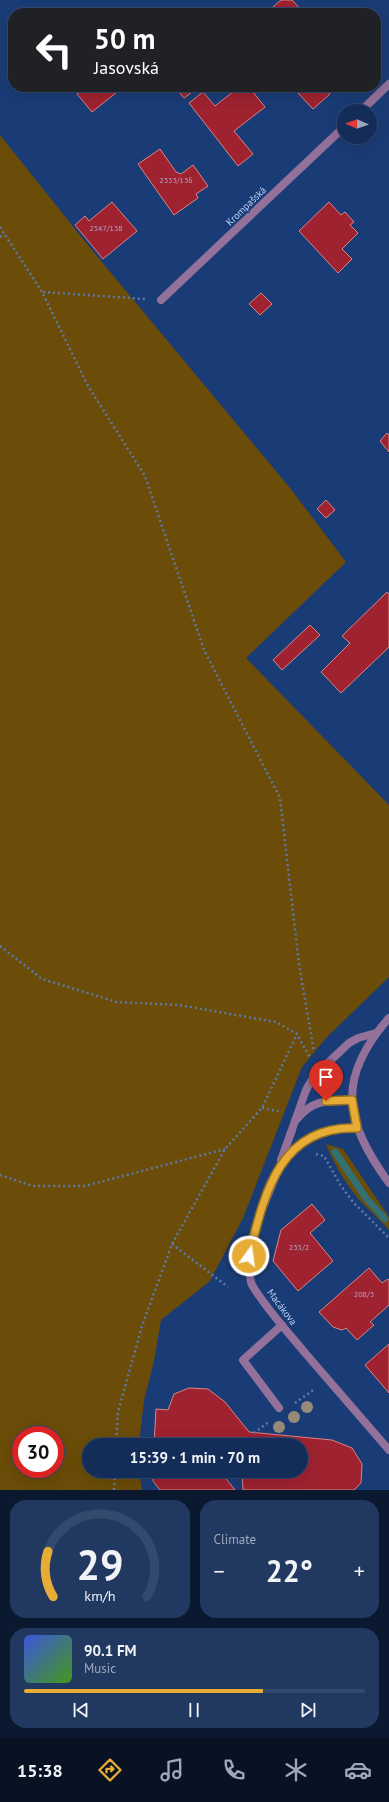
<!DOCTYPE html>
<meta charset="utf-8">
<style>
:root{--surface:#142d58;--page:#213961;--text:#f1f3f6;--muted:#9da8ba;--line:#33496e;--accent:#e7ac36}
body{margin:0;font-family:"PT Sans",sans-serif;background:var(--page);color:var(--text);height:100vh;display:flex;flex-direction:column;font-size:15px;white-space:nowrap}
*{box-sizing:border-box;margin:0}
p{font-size:13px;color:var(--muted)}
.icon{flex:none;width:22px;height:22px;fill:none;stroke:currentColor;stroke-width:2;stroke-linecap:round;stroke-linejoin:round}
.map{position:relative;height:1490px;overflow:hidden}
.panel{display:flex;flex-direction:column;gap:10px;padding:10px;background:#0b1930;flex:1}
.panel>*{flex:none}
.guide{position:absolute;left:8px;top:8px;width:373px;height:84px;border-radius:16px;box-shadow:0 4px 16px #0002,0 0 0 1px var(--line);background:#202124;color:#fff;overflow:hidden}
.needle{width:26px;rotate:272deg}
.tools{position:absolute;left:337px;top:104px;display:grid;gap:8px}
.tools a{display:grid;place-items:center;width:40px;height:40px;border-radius:50%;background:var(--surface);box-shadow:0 4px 16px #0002,0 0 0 1px var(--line);font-size:20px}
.speed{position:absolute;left:12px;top:1426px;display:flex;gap:8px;font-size:20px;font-weight:700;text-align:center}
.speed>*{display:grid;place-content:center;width:52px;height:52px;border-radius:50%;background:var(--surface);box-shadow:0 4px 16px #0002,0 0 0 1px var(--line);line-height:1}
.speed .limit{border:6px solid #d22;background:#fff;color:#111}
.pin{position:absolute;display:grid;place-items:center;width:34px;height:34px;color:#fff;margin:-41px -17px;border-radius:50% 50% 50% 0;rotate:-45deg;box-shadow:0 0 4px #0007}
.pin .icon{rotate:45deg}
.me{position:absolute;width:44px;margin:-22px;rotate:14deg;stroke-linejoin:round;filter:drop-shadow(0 0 3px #0008)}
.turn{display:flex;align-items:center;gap:14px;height:84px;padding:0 20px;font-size:18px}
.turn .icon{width:52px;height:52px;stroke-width:2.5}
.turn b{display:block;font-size:28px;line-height:34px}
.big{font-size:30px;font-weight:700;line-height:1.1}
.panel .tile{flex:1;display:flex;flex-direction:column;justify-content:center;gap:6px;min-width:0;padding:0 14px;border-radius:16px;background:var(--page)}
.panel .dial{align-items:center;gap:0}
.dial svg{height:104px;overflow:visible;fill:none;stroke:var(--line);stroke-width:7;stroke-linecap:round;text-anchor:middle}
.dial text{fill:var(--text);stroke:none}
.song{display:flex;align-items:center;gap:12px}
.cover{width:48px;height:48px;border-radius:6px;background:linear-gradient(135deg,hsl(230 70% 55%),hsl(100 70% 35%))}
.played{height:4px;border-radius:2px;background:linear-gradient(90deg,var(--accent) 70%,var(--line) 70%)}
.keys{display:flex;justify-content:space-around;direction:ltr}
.heat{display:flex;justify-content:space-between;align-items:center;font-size:22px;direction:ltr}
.panel .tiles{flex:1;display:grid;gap:10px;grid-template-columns:1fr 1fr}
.tile:last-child{grid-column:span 2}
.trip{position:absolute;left:82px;top:1438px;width:226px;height:40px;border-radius:20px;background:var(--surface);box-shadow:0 4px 16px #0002,0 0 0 1px var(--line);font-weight:700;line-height:40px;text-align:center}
.menu{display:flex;height:64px;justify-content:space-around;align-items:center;background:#081223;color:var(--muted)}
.menu .icon{width:28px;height:28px}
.menu .active{color:var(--accent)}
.menu b{font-size:18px;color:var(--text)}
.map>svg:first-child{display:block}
.green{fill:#6b4c08;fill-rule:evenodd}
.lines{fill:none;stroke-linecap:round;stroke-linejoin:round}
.stream{stroke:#327073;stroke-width:7}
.building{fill:#9e2230;stroke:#dc8585}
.path{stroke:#5c79a9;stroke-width:2.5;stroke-dasharray:2 3;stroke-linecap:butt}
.lane{stroke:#93719a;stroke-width:8}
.street{stroke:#93719a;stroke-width:8}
.tree{fill:#958b78}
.route-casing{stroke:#967023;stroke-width:10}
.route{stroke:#e7ac36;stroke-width:7}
.labels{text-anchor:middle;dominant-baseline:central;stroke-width:3;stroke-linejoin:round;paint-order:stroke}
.number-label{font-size:8px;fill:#b6a7c4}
.street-label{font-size:10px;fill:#bed3f5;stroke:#1a3c76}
</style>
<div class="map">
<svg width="389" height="1490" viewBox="0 0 389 1490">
<rect width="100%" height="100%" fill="#1a3c76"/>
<g class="green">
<path d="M0,135L87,244L290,488L346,562L246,658L389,805V977L326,1038L302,1067L243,1218L210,1281L161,1320L154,1361L144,1400L139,1445H89V1471H139L142,1490H0ZM21,1435H55V1469H21Z"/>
<path d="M326,1144L343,1149L389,1217V1230C381,1221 373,1213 364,1205C348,1188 335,1166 326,1144Z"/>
</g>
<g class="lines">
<polyline class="stream" points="335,1152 366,1198 385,1219"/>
</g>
<g class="building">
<polygon points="281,0 292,0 303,12 301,13 266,13"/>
<polygon points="86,87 114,87 117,92 92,112 77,94"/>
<polygon points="175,87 199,87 184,98"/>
<polygon points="239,87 249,87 265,107 234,131 253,154 238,166 189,103 203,92 215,106"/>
<polygon points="303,87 324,87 330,94 313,109 297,92"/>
<polygon points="160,149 176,172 181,174 193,165 208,186 196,194 198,198 174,215 138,164"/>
<polygon points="112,202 137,231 103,259 75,225 85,216 89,221"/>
<polygon points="329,202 341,215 345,212 354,222 350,225 358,233 342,249 352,259 338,273 299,231"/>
<polygon points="261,293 272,304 260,315 249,304"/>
<polygon points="387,433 389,435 389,452 380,441"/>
<polygon points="326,500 335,510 326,518 317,509"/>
<polygon points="387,592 389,594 389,647 341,693 321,672 350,643 342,636"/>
<polygon points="310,625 320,635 282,670 273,660"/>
<polygon points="312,1204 325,1220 310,1233 333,1261 298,1291 273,1261 281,1230"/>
<polygon points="369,1268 382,1283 388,1279 389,1280 389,1305 370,1322 374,1325 357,1340 346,1328 342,1330 333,1327 319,1312"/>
<polygon points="389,1344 389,1393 365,1365"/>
<polygon points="189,1388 208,1389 225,1402 249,1432 332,1440 352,1448 362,1464 361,1483 354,1490 243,1490 242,1473 231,1471 301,1471 301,1445 154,1445 156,1409 168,1410 174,1394"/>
<polygon points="153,1471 220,1471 235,1490 160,1490 153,1481"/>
</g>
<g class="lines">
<g class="path">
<polyline points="0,227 42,292 88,386 145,476 204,650 280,798 299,964 314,1052"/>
<polyline points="0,237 4,233"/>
<polyline points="43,292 145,299"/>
<polyline points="0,946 42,979 117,1002 179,1005 276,1022 297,1034 310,1058"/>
<polyline points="262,1108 282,1112"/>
<polyline points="316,1154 324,1156 341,1186 353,1202 389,1238"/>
<polyline points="0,1175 33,1186 85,1186 225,1149"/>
<polyline points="172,1244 228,1287"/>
<polyline points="295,1403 315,1389"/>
<polyline points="254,1433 270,1421"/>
<polyline points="116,1445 118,1412 142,1326 172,1244 225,1149 262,1108 297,1034"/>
<polyline points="114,1490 115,1471"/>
</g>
<polyline class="lane" points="279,1408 243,1360 282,1325"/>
<g class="street">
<polyline points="361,111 389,84"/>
<polyline points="161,300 344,127"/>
<path d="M389,1018C336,1078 344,1121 389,1183"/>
<path d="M297,1119C313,1099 327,1101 352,1101"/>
<path d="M357,1128C320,1127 288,1145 274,1180C263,1208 247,1240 249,1270C250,1275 250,1281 252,1285C267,1310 288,1332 306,1354C334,1386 361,1418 389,1450"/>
<polyline points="290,1135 306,1090 314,1076 349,1043 358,1038 376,1033"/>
<polyline points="281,1160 292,1130"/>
</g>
</g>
<g class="tree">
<circle cx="307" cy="1407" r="6"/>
<circle cx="294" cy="1417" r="6"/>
<circle cx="279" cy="1427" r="6"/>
</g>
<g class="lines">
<g class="route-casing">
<path id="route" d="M249,1256C264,1195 279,1125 357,1128L352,1100L326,1101"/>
</g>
<use href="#route" class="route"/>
</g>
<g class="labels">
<g class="number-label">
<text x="176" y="180">2333/136</text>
<text x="106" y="228">2547/138</text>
<text x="299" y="1247">235/2</text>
<text x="364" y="1294">208/3</text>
</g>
<g class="street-label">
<text transform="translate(246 206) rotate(-44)">Krompašská</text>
<text transform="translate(282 1307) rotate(53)">Macákova</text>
</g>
</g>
</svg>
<div class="tools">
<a><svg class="needle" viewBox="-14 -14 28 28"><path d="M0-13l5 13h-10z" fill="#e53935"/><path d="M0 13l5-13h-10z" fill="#9da8ba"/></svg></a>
</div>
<div class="speed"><div class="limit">30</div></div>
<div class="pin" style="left:326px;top:1101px;background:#d93025"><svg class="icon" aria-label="arrive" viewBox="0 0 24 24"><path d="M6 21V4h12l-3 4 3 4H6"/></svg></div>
<svg class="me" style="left:249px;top:1256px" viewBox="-20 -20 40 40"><circle r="17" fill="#e7ac36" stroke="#fff" stroke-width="3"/><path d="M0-11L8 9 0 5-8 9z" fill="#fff"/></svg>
<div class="trip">15:39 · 1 min · 70 m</div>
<div class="guide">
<div class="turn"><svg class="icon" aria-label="left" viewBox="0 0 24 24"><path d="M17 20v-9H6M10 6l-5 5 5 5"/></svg><div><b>50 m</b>Jasovská</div></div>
</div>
</div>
<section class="panel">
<div class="tiles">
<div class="tile dial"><svg viewBox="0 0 100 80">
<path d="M14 69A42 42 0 1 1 86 69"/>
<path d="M14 69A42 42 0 0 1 10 34" stroke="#e7ac36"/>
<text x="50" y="56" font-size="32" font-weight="700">29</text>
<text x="50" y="72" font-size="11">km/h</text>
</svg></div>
<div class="tile"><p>Climate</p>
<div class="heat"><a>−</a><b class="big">22°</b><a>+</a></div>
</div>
<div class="tile">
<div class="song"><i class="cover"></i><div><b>90.1 FM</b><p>Music</p></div></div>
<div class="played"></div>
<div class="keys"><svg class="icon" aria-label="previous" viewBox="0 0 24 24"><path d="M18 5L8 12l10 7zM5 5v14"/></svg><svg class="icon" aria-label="pause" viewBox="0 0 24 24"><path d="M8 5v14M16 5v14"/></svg><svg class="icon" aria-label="next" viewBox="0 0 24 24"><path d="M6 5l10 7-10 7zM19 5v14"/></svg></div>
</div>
</div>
</section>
<nav class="menu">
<b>15:38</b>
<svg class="icon active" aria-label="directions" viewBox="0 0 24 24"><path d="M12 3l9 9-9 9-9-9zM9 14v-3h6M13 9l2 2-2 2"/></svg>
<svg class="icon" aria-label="music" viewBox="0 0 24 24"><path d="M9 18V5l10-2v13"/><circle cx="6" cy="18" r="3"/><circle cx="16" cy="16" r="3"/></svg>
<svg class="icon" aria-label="phone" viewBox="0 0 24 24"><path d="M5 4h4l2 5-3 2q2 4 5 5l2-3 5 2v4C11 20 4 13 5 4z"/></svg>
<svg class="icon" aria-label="climate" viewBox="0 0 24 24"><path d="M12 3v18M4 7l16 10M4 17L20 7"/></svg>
<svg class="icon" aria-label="car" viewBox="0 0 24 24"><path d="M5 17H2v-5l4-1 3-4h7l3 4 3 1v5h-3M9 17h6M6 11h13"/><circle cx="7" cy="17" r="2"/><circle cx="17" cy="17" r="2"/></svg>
</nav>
